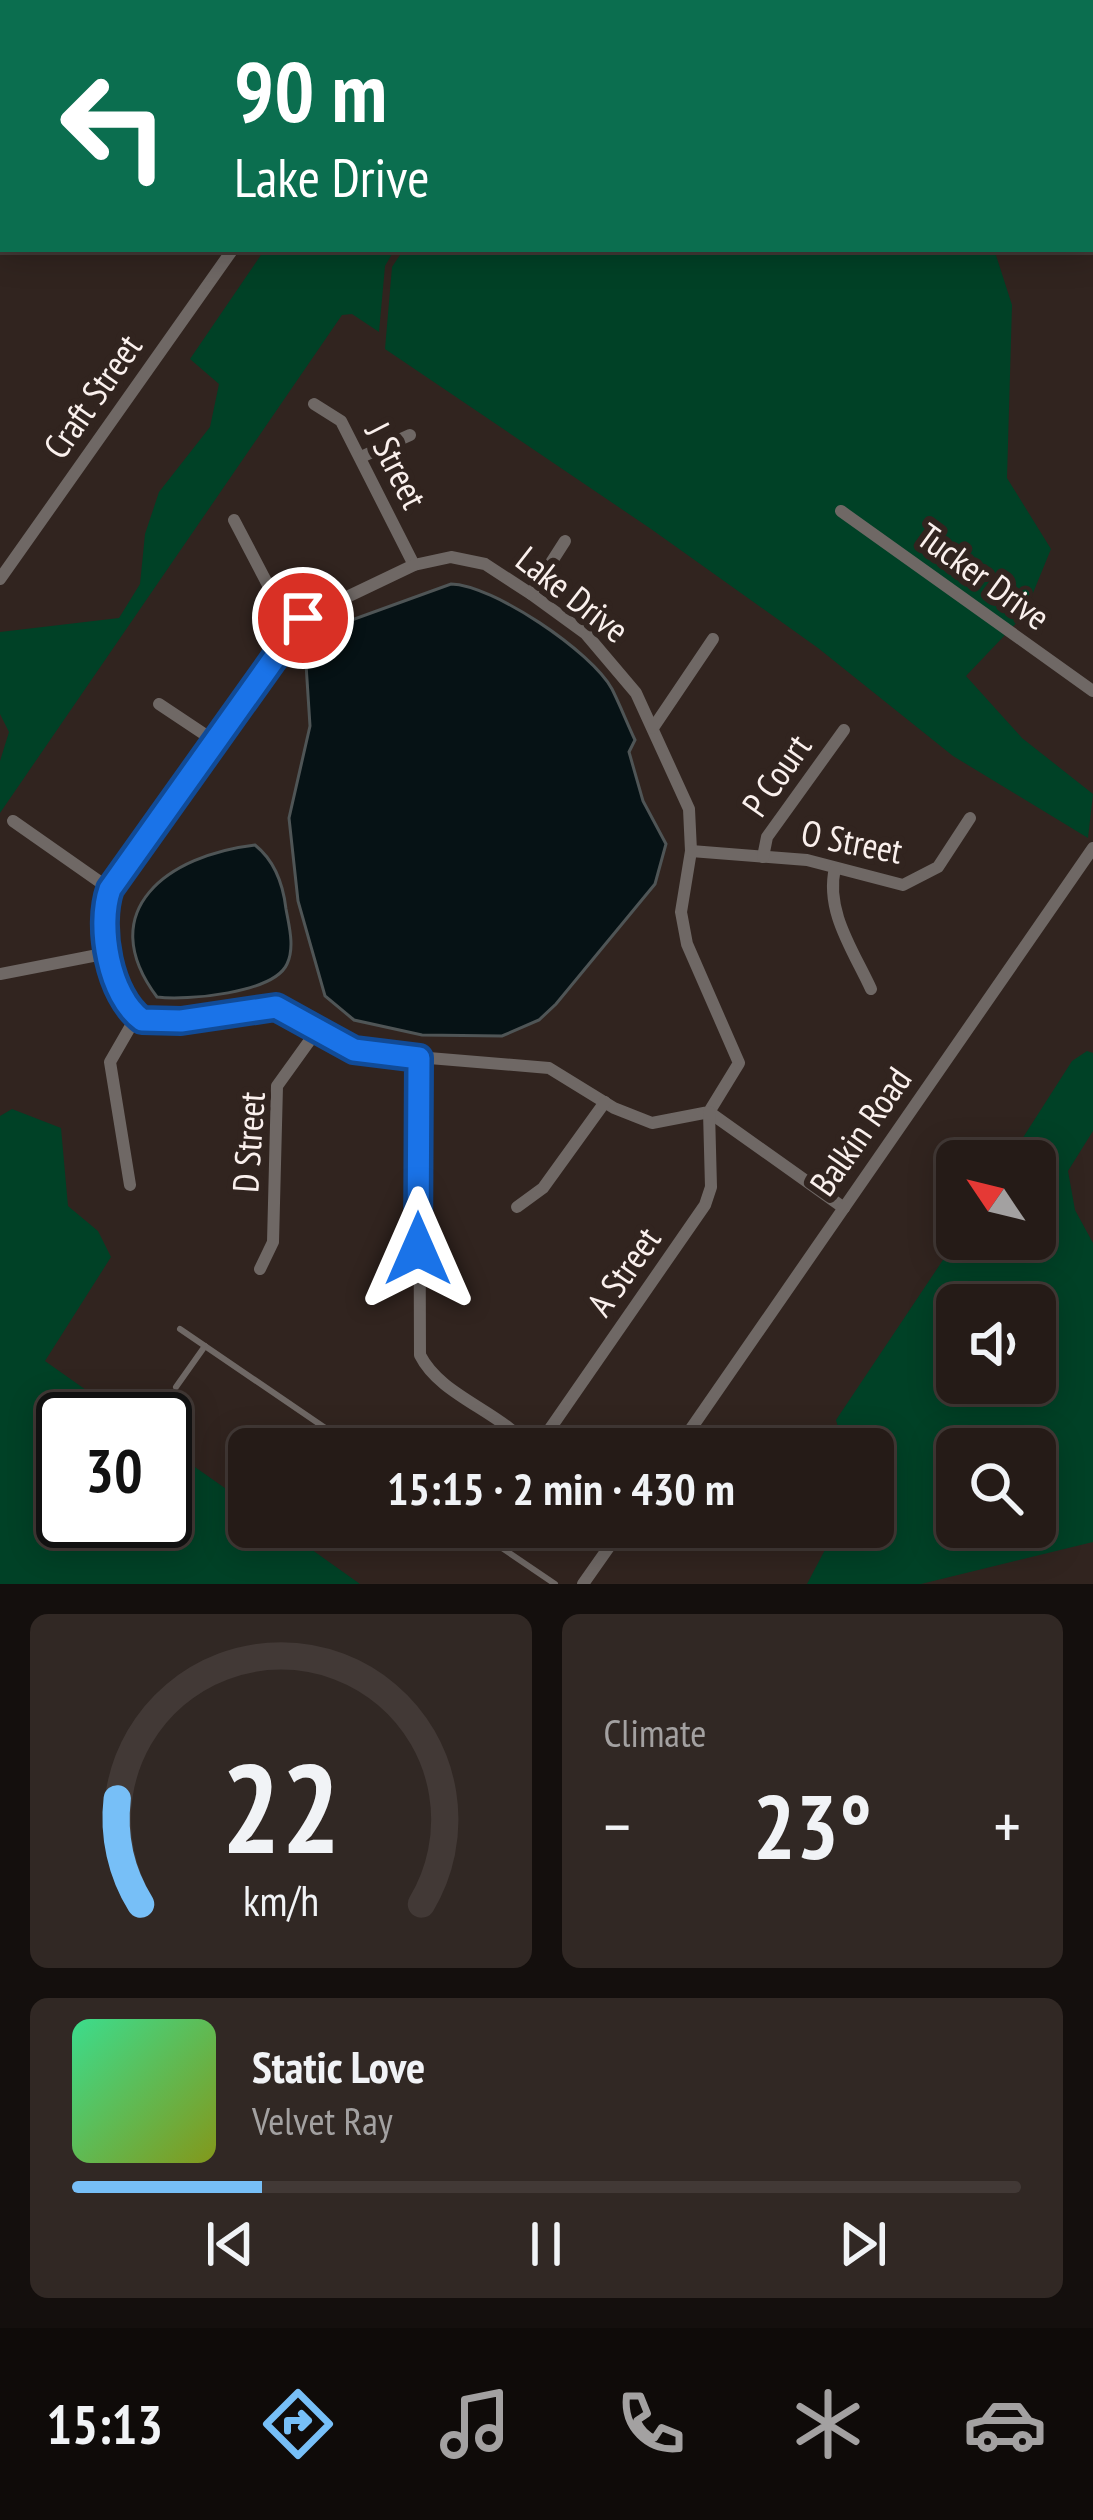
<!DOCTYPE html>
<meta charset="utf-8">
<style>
:root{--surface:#251b17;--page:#312824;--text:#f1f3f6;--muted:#a3a1a1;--line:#423936;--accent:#77bff7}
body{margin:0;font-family:"PT Sans Narrow",sans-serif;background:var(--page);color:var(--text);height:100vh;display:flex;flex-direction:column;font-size:45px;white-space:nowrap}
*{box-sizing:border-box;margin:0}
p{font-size:39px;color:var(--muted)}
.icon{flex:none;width:66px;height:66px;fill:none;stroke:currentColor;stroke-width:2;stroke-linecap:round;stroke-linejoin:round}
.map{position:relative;height:1584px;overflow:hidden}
.drawer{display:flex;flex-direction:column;gap:30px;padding:30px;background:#140f0d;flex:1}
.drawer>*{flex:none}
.top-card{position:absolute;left:0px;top:0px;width:1095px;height:252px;box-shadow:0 6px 30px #0003,0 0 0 3px var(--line);background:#0b6e4f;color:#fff;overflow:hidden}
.needle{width:78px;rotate:305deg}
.buttons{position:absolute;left:936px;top:1140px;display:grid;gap:24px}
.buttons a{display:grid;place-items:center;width:120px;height:120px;border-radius:18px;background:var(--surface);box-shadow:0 6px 30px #0003,0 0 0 3px var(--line);font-size:60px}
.speed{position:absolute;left:36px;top:1392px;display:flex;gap:24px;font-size:60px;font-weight:700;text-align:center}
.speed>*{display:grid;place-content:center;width:156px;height:156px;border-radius:50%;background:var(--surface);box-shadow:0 6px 30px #0003,0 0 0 3px var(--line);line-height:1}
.speed .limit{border:6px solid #111;border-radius:18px;background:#fff;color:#111}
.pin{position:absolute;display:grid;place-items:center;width:102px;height:102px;color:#fff;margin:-51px;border:6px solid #fff;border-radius:50%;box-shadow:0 3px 12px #0007}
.me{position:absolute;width:132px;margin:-66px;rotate:0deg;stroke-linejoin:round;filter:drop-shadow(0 0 9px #0008)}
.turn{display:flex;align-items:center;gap:42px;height:252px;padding:0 36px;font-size:54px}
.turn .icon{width:156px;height:156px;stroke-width:2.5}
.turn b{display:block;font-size:84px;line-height:102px}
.big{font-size:90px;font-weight:700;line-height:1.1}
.drawer .tile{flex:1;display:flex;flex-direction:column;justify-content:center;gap:18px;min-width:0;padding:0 42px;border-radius:18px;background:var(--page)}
.drawer .dial{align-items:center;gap:0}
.dial svg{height:312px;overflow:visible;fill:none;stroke:var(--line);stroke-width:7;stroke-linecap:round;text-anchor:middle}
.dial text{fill:var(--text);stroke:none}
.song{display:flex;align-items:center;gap:36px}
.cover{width:144px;height:144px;border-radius:18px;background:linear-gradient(135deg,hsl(150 70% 55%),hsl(70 70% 35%))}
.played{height:12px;border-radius:6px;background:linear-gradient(90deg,var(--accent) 20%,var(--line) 20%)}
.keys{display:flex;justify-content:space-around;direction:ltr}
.heat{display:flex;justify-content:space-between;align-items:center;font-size:66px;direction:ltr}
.drawer .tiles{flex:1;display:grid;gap:30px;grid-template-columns:1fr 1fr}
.tile:last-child{grid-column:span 2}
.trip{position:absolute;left:228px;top:1428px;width:666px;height:120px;border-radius:18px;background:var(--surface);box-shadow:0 6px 30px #0003,0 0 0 3px var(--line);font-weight:700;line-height:120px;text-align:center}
.menu{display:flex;height:192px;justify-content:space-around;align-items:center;background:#0f0b09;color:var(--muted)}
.menu .icon{width:84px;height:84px}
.menu .selected{color:var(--accent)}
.menu b{font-size:54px;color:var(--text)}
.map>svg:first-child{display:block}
.green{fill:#004126;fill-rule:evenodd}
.water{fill:#061215;stroke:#4f5556;stroke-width:3}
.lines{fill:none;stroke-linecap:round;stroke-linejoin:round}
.lane{stroke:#6f6865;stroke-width:6}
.street{stroke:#6f6865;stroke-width:12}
.route-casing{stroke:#114b97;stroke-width:30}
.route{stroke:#1a73e8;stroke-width:21}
.labels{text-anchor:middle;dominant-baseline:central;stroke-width:12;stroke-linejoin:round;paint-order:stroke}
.street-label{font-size:36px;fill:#faf0ed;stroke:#31241f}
</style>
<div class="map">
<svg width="1093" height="1584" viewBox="0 0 1093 1584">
<rect width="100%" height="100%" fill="#31241f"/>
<g class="green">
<polygon points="265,249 395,249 385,266 379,332 352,314 342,315 0,813 0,761 9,732 0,714 0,632 119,618 140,584 145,534 159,492 210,427 219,384 190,359"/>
<polygon points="404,249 994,249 1012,305 1007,478 1051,549 1024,615 966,676 1022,738 1093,794 1088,838 953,756 818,648 651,529 385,349 392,267"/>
<path d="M1087,1051L1093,1053V1131L1068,1171L1075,1210L1093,1243V1542L921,1584H807L837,1527H873V1449H844L836,1420L957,1239H1035V1161H1008L1072,1061ZM1035,1305V1383H957V1305ZM1035,1449V1527H957V1449Z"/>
<polygon points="12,1109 61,1128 68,1206 98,1231 111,1257 45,1361 127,1419 63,1419 63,1521 165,1521 165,1446 249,1505 249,1527 280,1527 360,1584 0,1584 0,1116"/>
</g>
<g class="water">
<path d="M451,584C493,585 591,651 612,689C620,705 627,723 635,740L629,752L643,801L666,844L655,884L556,1004L539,1020L502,1036L422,1035L354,1020L325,996L298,901L289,818L310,726L306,664L335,626Z"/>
<path d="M255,845C275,861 283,883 286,909C289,926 295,947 287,964C274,993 186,1001 157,997C92,910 169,855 255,845Z"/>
</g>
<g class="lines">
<g class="lane">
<polyline points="180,1329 356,1449"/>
<polyline points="176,1387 205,1346"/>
<polyline points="471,1527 555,1584"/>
</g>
<g class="street">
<polyline points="94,0 99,3"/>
<polyline points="1090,0 1093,2"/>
<polyline points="420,3 423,0"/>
<polyline points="0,247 3,243"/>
<polyline points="314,404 341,421 414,565"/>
<polyline points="361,457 410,435"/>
<polyline points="841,511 1093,691"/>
<polyline points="234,520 291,629"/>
<polygon points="451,557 485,564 531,594 586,634 636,693 689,809 691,851 681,912 687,944 739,1063 709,1112 652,1123 614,1108 549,1068 369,1053 337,1042 276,1008 181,1021 141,1020 127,1007 108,953 105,911 110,889 291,629 303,618 414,565"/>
<polyline points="0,579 233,249"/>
<polyline points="531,594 565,541"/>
<polyline points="159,704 213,740"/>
<polyline points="653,728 713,639"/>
<polyline points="13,821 110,889"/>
<polyline points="691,851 807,860 903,885 938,867 970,818"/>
<polyline points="763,857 767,837 844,730"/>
<path d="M835,868C825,911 853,950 871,989"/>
<polyline points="0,974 108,953"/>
<path d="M419,1058L420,1355C441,1397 502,1411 530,1449"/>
<polyline points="709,1112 844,1208"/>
<polyline points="130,1185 110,1062 136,1017"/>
<polyline points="517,1207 543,1188 605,1102"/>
<polyline points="260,1269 273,1242 277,1086 318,1029"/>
<polyline points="536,1449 705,1205 711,1187 709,1112"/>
<polyline points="677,1449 1093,848"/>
<polyline points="583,1584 623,1527"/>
</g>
</g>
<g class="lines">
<g class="route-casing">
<path id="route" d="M303,618L110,889C97,926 109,996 142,1020L181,1021L276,1007L354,1050L419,1058L418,1249"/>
</g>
<use href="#route" class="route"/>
</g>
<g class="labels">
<g class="street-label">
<text transform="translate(92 396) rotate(-55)">Craft Street</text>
<text transform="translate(397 465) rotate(63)">J Street</text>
<text transform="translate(984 576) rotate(36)">Tucker Drive</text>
<text transform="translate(573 594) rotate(38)">Lake Drive</text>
<text transform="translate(776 775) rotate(-55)">P Court</text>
<text transform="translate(852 841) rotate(11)">O Street</text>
<text transform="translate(860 1131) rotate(-55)">Balkin Road</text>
<text transform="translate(248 1142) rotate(-86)">D Street</text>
<text transform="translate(623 1271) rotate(-55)">A Street</text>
</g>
</g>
</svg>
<div class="buttons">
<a><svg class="needle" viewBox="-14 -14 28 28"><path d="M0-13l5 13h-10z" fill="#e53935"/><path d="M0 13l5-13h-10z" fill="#a3a1a1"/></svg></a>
<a><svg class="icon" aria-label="sound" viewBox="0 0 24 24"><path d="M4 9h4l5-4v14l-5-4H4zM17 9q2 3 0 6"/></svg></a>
<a><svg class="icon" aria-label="search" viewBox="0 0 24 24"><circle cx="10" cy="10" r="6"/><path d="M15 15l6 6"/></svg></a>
</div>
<div class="speed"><div class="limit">30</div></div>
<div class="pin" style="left:303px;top:618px;background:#d93025"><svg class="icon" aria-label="arrive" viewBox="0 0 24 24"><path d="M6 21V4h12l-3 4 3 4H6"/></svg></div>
<svg class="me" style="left:418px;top:1249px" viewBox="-20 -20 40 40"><path d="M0-17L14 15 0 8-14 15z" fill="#1a73e8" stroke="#fff" stroke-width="4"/></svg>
<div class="trip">15:15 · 2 min · 430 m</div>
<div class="top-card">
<div class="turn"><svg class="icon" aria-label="left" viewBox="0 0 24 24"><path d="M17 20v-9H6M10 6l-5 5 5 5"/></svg><div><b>90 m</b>Lake Drive</div></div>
</div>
</div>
<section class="drawer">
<div class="tiles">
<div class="tile dial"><svg viewBox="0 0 100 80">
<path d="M14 69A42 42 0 1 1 86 69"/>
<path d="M14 69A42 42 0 0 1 8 42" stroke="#77bff7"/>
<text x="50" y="56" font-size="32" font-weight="700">22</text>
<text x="50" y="72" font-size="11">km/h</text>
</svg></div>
<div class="tile"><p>Climate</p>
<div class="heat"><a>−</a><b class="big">23°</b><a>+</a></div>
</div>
<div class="tile">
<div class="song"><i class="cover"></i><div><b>Static Love</b><p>Velvet Ray</p></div></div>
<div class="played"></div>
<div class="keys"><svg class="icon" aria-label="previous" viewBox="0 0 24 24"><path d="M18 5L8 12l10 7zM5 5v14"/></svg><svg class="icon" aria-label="pause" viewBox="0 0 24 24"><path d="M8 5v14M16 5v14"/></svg><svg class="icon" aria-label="next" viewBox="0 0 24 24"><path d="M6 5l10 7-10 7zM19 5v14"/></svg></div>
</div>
</div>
</section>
<nav class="menu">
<b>15:13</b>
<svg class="icon selected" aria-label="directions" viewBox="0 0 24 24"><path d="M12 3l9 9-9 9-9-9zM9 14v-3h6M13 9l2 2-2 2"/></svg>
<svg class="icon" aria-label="music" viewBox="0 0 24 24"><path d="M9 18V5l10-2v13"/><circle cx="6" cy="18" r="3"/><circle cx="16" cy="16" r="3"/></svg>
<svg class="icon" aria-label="phone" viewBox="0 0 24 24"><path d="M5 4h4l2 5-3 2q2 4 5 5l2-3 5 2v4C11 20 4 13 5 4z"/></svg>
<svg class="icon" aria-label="climate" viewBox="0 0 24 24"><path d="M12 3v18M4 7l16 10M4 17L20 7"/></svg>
<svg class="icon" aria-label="car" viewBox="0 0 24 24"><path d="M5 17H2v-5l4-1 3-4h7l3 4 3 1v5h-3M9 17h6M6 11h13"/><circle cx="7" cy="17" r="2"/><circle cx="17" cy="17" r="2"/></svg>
</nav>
